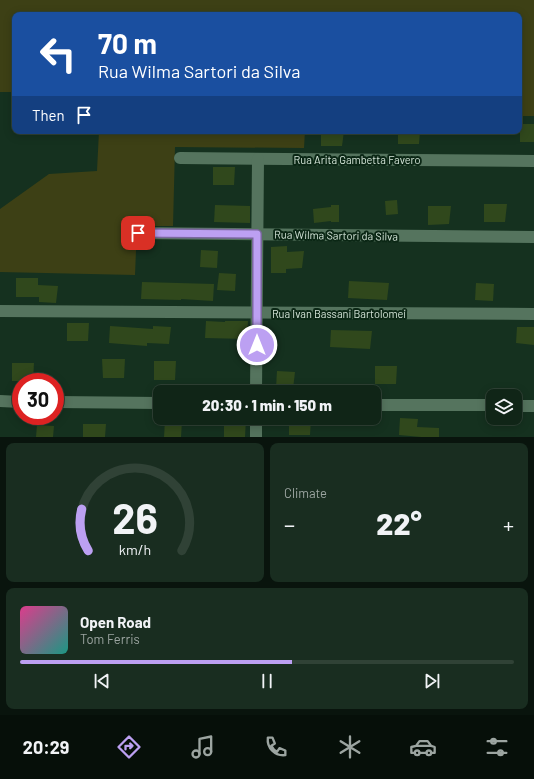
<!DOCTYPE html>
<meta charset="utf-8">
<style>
:root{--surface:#102517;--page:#192d20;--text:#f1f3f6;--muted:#9ca5a1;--line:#304236;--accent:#bca0f2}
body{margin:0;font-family:Barlow,sans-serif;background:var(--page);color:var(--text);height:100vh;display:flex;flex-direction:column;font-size:15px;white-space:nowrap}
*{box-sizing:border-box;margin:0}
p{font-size:13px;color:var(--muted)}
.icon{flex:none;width:22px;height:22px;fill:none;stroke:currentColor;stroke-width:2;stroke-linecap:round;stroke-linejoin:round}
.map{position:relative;height:437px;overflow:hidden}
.drawer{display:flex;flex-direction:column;gap:6px;padding:6px;background:#09140d;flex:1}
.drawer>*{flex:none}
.banner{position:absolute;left:12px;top:12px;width:510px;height:122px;border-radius:8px;box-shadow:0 2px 10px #0003,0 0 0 1px var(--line);background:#1a4fa0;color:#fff;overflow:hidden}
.buttons{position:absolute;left:486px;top:389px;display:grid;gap:8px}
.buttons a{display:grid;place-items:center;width:36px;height:36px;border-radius:8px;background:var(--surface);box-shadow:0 2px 10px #0003,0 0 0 1px var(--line);font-size:20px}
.speed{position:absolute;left:12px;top:373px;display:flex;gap:8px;font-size:20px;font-weight:700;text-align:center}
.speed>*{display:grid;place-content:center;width:52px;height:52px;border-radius:50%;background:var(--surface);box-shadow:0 2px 10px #0003,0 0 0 1px var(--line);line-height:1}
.speed .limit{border:6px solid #d22;background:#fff;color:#111}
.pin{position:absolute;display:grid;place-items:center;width:34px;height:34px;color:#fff;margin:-17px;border-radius:8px;box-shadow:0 2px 6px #0006}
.me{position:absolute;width:44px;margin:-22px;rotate:0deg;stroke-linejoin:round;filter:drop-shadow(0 0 3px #0008)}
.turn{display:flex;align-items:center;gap:14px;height:84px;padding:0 20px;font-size:18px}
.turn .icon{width:52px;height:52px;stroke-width:2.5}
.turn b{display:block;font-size:28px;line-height:34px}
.then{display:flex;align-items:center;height:38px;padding:0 20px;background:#0003;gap:8px;font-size:15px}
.big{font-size:30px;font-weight:800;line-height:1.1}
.drawer .tile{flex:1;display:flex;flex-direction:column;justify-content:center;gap:6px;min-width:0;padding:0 14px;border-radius:8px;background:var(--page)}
.drawer .dial{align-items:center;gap:0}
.dial svg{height:104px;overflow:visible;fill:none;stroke:var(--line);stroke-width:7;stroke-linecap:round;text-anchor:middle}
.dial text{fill:var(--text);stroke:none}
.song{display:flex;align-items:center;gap:12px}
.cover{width:48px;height:48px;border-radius:6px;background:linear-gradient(135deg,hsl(330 70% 55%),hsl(170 70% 35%))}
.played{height:4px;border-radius:2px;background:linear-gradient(90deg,var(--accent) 55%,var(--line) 55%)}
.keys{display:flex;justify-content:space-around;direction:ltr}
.heat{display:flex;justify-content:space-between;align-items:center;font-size:22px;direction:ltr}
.drawer .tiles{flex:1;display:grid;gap:6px;grid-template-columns:1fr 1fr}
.tile:last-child{grid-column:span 2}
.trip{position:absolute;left:153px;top:385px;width:228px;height:40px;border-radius:8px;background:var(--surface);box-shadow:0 2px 10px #0003,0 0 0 1px var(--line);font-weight:800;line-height:40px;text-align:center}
.menu{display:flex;height:64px;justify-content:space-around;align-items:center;background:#060f09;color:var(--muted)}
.menu .icon{width:28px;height:28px}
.menu .current{color:var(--accent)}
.menu b{font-size:18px;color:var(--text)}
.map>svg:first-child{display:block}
.green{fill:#3d4015}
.building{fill:#30481c}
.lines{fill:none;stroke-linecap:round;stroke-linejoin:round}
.minor{stroke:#55745e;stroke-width:12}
.route-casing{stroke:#7a689d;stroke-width:10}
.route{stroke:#bca0f2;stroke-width:7}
.labels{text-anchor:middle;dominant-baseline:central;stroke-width:4;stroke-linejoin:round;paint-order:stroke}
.street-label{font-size:11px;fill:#d4e4d8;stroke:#0b2715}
</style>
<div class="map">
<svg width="534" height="437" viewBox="0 0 534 437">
<rect width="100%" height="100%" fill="#15311f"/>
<g class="green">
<polygon points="0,0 534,0 534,116 519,116 519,15 15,15 15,92 0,92"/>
<polygon points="99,131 305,131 304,148 175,147 173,226 137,226 135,275 0,272 0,209 49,174 97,171"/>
</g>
<g class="building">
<rect x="520" y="124" width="14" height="18"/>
<polygon points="321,131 344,131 342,146 321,146"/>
<polygon points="398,131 420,131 419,144 398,144"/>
<polygon points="213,167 235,167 234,185 213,185"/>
<polygon points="397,200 398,214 386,215 385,201"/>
<polygon points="484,204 507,204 505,222 484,222"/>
<polygon points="215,205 250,206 250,223 214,222"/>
<polygon points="331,205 339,205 339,222 331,222 331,221 314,223 313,209 331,207"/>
<polygon points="428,206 451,206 449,224 428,225"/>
<polygon points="287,246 287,252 304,251 302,268 286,269 286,273 271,273 271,247"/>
<polygon points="201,250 218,251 217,268 200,267"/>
<polygon points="219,273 236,274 235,291 217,290"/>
<polygon points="16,278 38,278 38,285 58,286 56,303 39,302 39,297 16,297"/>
<polygon points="349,281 389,283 387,300 348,298"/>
<polygon points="142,282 214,284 213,301 181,299 181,300 141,299"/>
<polygon points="476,283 494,284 493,301 475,300"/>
<polygon points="206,321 225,322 225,321 248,321 247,339 205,338"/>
<polygon points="67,323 89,323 88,341 67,341"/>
<polygon points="110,326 153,329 153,326 171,327 169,344 147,343 147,346 109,343"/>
<polygon points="517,327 534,327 534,345 516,343"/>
<polygon points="331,330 372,331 370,349 330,347"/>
<polygon points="102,359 125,359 124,378 103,378"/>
<polygon points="154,361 176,361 175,380 154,380"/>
<polygon points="12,363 34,363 33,381 12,381"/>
<polygon points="375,366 397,366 396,384 375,384"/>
<polygon points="277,371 295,372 293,389 276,388"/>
<polygon points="289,418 311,418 310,435 289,435"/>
<polygon points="400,418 418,419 417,427 439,428 439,437 421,437 399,435"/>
<polygon points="224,419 246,419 245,437 224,437"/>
<polygon points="165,420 182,421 181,437 164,437"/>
<polygon points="83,424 106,424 105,437 83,437"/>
<polygon points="37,425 54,426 53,437 36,437"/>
</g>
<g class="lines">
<g class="minor">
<polyline points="180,158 534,161"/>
<polyline points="138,233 534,237"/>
<polyline points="0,311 534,314"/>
<polyline points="256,392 258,159"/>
<polyline points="0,401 21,402"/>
<polyline points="55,402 160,403"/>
<polyline points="374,405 493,405"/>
<polyline points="515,406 534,406"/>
<polyline points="256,418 256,437"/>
</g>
</g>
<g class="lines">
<g class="route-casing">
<polyline id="route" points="138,233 257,234 257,345"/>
</g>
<use href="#route" class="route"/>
</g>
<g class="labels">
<g class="street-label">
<text x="357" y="159">Rua Arita Gambetta Favero</text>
<text transform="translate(336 235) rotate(1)">Rua Wilma Sartori da Silva</text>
<text x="339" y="313">Rua Ivan Bassani Bartolomei</text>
</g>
</g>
</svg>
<div class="buttons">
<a><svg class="icon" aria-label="layers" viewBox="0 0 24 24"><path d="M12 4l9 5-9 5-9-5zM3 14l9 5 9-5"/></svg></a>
</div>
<div class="speed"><div class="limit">30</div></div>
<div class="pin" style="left:138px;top:233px;background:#d93025"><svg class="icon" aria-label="arrive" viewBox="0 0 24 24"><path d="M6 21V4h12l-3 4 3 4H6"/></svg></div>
<svg class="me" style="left:257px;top:345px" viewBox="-20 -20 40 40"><circle r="17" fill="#bca0f2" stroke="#fff" stroke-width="3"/><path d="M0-11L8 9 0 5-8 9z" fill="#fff"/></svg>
<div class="trip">20:30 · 1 min · 150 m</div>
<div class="banner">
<div class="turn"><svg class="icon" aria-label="left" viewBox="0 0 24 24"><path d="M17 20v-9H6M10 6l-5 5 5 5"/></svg><div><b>70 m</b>Rua Wilma Sartori da Silva</div></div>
<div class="then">Then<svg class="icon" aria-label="arrive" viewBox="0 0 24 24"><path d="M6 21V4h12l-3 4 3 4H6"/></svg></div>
</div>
</div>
<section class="drawer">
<div class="tiles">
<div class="tile dial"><svg viewBox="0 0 100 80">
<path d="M14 69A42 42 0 1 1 86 69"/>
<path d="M14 69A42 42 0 0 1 9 37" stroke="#bca0f2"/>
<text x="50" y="56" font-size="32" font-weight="700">26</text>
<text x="50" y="72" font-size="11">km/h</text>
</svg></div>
<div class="tile"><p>Climate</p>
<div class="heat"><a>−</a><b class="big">22°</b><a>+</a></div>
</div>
<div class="tile">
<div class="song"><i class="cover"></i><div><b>Open Road</b><p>Tom Ferris</p></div></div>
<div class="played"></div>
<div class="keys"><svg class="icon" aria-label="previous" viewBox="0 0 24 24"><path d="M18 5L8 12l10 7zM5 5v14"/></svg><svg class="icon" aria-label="pause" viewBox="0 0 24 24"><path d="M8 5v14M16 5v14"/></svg><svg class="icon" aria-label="next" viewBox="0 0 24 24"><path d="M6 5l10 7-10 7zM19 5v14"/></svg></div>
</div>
</div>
</section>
<nav class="menu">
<b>20:29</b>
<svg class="icon current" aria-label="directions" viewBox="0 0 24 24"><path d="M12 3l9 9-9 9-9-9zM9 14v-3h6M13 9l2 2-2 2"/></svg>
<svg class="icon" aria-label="music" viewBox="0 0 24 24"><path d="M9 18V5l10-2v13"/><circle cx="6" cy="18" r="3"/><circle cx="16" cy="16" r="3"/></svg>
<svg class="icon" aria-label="phone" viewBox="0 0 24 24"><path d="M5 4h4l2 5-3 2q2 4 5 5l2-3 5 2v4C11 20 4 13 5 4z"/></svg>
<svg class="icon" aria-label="climate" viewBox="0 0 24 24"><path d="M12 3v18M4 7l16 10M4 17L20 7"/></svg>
<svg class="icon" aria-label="car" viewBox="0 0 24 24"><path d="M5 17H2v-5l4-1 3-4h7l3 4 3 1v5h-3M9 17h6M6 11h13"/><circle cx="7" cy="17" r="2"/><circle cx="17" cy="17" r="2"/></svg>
<svg class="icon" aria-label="filters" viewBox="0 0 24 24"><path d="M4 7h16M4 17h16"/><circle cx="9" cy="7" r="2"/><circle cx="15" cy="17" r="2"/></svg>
</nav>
